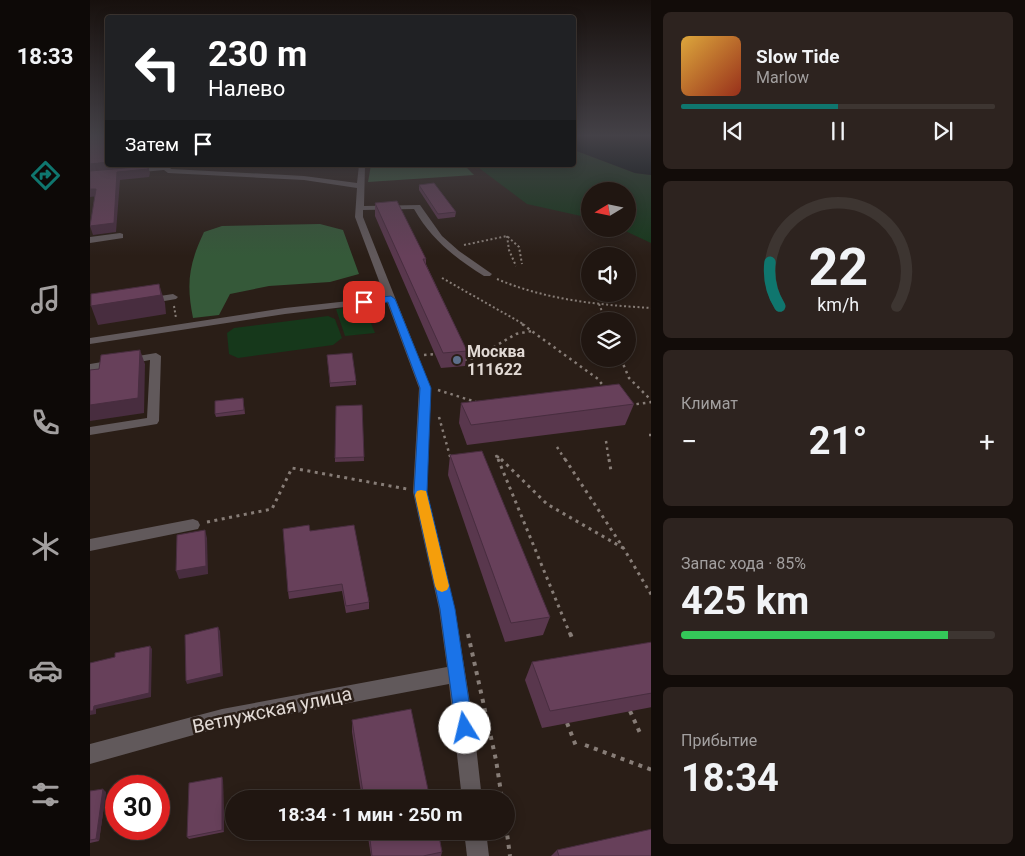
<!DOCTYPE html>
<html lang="ru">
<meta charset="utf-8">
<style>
:root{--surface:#201611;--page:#2d231f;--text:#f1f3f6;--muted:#a29f9f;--line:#3d3531;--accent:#0f766e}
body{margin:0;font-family:Roboto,sans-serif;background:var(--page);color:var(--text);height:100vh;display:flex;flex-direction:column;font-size:19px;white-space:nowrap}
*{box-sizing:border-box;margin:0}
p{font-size:16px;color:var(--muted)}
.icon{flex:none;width:28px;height:28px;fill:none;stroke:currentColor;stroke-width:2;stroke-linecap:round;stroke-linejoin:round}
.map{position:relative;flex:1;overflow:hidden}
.details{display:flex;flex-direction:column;gap:12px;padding:12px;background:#120c09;width:374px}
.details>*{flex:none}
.banner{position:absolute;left:15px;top:15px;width:471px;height:152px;border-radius:5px;box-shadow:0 2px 12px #0003,0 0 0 1px var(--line);background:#202124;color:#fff;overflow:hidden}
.needle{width:32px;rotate:260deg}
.buttons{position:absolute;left:491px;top:182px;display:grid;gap:10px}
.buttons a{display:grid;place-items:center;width:55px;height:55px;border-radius:50%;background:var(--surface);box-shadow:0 2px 12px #0003,0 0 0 1px var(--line);font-size:25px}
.speed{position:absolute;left:15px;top:775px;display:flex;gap:10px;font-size:25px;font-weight:700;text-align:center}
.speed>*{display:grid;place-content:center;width:65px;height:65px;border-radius:50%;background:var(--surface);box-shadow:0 2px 12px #0003,0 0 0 1px var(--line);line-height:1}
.speed .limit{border:8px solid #d22;background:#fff;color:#111}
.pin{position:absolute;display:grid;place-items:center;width:42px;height:42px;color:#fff;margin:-21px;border-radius:10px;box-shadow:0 2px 8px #0006}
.me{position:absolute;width:55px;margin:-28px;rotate:351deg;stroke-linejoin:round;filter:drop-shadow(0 0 4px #0008)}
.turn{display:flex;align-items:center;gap:18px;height:105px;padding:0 20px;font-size:22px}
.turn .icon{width:65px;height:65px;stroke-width:2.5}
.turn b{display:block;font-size:35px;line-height:42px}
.then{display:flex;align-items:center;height:48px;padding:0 20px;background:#0003;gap:10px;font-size:19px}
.big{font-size:38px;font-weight:700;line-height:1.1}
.details .widget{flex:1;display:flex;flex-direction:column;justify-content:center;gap:8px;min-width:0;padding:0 18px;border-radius:8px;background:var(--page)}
.details .dial{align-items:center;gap:0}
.dial svg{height:130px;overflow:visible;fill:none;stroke:var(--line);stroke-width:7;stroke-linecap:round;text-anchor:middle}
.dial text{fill:var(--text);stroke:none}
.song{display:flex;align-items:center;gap:15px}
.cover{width:60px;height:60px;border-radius:8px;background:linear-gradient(135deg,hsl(40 70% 55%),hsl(10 70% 35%))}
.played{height:5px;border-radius:2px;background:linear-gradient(90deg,var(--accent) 50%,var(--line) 50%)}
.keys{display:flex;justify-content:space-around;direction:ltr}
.heat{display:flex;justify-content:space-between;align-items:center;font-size:28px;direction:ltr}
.charge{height:8px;border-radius:4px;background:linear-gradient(90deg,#34c759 85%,var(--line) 0)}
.trip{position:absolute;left:135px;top:790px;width:290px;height:50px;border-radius:25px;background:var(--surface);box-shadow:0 2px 12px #0003,0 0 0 1px var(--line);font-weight:700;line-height:50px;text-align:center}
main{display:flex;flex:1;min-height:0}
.tab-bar{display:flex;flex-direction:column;width:90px;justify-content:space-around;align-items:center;background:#0d0907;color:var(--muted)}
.tab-bar .icon{width:35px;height:35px}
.tab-bar .active{color:var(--accent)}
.tab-bar b{font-size:22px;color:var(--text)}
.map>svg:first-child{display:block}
.green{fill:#16381b}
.forest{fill:#355939}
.water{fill:#000d0e}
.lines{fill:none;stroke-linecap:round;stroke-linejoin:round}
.path-far3{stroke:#877d77;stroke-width:2;stroke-dasharray:2 2.5;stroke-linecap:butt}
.path-far2{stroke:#877d77;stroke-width:2.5;stroke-dasharray:2.5 4;stroke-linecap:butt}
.path-far1{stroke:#877d77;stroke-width:3;stroke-dasharray:3 4.5;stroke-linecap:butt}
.path{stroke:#877d77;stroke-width:4;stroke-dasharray:4 5.5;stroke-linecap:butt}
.minor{fill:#61595b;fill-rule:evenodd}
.wall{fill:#59374d}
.shaded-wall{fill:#482d3f}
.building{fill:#67405a;stroke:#482d3f}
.route{fill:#1a73e8;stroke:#114b97}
.slow{fill:#f59e0b}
.service-dot{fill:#5c6f8a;stroke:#2a1e17;stroke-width:2}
.labels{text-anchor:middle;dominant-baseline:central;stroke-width:5;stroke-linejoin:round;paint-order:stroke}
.poi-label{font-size:16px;font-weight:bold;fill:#e2dad5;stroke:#2a1e17;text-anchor:start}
.near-street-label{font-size:19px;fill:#e2dad5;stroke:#2a1e17}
</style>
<main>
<nav class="tab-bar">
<b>18:33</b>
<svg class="icon active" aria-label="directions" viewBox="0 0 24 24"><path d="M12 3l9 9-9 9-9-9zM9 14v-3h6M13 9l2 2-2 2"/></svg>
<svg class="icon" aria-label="music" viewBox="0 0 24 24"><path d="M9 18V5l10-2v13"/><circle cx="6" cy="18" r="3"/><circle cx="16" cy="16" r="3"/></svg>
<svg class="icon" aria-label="phone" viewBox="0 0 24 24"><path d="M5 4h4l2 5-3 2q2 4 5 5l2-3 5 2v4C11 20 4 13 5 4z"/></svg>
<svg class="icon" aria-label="climate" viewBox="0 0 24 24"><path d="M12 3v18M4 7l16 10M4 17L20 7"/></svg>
<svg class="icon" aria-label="car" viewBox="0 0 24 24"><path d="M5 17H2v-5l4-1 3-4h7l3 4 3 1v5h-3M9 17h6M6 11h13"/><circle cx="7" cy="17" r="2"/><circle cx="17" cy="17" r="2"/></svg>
<svg class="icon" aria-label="filters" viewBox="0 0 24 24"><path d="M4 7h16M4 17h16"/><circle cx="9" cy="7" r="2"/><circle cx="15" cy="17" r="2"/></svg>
</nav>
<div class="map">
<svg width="562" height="856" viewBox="0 0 562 856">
<rect width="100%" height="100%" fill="#2a1e17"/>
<g class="green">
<polygon points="484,150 545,173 561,175 561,243 531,229 538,229 538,191 500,191 500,218 437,204 385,165 484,165"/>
<polygon points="274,306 285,333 255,336 246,309"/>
<polygon points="238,316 245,319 252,338 243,345 148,358 139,354 137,333 144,328"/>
</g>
<g class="forest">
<polygon points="281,165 374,165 384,175 278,182"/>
<path d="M230,224L253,230L269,274L240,282L179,286L140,294L129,315L103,318C96,283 99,264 114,232L132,226Z"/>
</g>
<polygon class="water" points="484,136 561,136 561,175 545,173 484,150"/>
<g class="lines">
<g class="path-far3">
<polyline points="417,236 419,250 426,266"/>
<polyline points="374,245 417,236 429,247 432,264"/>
<polyline points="352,278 435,325"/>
<path d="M407,279C456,300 509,305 562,308"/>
<polyline points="509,304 516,321"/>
<polyline points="84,306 86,318"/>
</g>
<g class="path-far2">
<polyline points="432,324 508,379 515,388"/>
<polyline points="334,355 345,354"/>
<polyline points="531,359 539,378 562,401"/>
<polyline points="374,360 385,358 426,334 442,331"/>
<polyline points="348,390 386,402"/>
<polyline points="540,405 562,402"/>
<polyline points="349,417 361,460"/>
<polyline points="559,435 562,435"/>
<polyline points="516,441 519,461"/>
<polyline points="467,447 476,461"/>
<polyline points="406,455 408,461"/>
<polyline points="407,456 412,461"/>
</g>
<g class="path-far1">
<polyline points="408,459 480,634"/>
<polyline points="411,459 457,504 533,548"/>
<polyline points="475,459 534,549 562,596"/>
<polyline points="519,459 521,471"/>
<polyline points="117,522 182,509 202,468 317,489"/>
</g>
<g class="path">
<polyline points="480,633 482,638"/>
<polyline points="378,634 406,760 412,799"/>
<polyline points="540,711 550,733"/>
<polyline points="477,723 486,746"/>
<polyline points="495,745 562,770"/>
<polyline points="416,826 420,856"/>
</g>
<g class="minor">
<path d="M78,165L81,169L214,176L267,183L269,165H275L274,206L330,205L352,236L369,251L402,274L400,276H394C365,258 341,239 324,209L273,210V217L341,388L337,492L365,609L384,728L392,799H372L359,684L132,727L0,764V744L132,709L357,667L349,609L323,492L329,388L297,302L195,314L0,344V338L195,308L295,297L265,217L267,188L214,180L78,173L74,170L42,173L38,171L42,169Z"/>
<polygon points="30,233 33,234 33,238 0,243 0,237"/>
<polygon points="83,294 88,297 86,299 57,304 52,301 57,298"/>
<polygon points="66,353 71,356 69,421 67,424 0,435 0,427 57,418 60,360 0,371 0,364"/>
<polygon points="103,519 108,521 110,525 108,529 0,551 0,539"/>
<polygon points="374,831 396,831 399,856 377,856"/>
</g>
</g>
<g class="wall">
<polygon points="329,185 366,212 365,217 348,219 329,190"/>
<polygon points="285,203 336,259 336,264 377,351 375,366 351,368 285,216"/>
<polygon points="237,355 266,381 266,385 240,387"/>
<polygon points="153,398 155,414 126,417 125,414"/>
<polygon points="371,403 544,404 535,425 377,445 369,423"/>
<polygon points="272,405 274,461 245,462 245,458"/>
<polygon points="360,455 460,617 453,635 415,642 358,475"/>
<polygon points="220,531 279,602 279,609 256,613 252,591 199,599 198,592"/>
<polygon points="562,642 562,707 452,728 435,680 442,662"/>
<polygon points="262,720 340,799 272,799 262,732"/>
<polygon points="133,780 134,832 99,839 97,837"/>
<polygon points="0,791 16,792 9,841 0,843"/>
<polygon points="277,831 348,831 352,852 351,856 281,856"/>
<polygon points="467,850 469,856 461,856"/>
</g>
<g class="shaded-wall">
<polygon points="18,162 18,165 60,165 0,172 0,164"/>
<polygon points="58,166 60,173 59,177 30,180 26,232 3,235 0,226 27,172"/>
<polygon points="0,189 6,189 8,196 0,197"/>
<polygon points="69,284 75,303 76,314 8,325 1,306"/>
<polygon points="50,350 55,364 54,413 0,421 0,405"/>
<polygon points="115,530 117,538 118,574 89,579 86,571"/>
<polygon points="128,627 130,631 133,676 97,684 96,681"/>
<polygon points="60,646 62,649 61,697 6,709 6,714 0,715 0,711 4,706"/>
<polygon points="132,777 133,780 134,832 132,830"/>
<polygon points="13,789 16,792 9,841 6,839"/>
</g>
<g class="building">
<polygon points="0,136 18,136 18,162 0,164"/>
<polygon points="58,166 58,169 27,172 24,223 0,226 6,189 0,189 0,171"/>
<polygon points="344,183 366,212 348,214 329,185"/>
<polygon points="307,201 336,259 333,259 377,351 353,353 285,203"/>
<polygon points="69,284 71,295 1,306 1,294"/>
<polygon points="50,350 48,398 0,405 0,370 9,369 11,355"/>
<polygon points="262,353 266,381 240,383 237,355"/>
<polygon points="529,384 544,404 381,425 371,403"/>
<polygon points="153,398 154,410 125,414 125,401"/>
<polygon points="272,405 274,457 245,458 246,406"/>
<polygon points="392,451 460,617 421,623 360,455"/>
<polygon points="219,525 220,531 264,525 279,602 256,606 252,584 198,592 193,529"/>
<polygon points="115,530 116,566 86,571 87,535"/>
<polygon points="128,627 131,673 96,681 95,635"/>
<polygon points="562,642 562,693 460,711 442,662"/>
<polygon points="60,646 59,693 4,706 3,711 0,711 0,663 25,657 25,653"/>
<polygon points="321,709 340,799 274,799 262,720"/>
<polygon points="132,777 132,830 97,837 99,783"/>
<polygon points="13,789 6,839 0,840 0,791"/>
<polygon points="562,829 562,856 469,856 467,850"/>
<polygon points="279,831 348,831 352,852 333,856 282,856"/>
</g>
<linearGradient id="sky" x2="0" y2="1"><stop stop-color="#17100d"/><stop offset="0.53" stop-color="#444147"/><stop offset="1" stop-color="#444147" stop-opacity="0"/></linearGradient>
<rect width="562" height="256" fill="url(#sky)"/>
<polygon class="route" points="301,296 305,299 341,388 337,492 365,609 383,728 381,735 375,737 369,735 366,728 350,609 324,492 330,388 298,302 274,305 270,302 274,299"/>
<polygon class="slow" points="331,490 336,491 337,495 359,586 357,590 352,592 347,590 345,586 325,495 327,491"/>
<circle class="service-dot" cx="367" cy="360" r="5"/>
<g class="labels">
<g class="poi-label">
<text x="377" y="351">Москва<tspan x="377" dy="18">111622</tspan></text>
</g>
<g class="near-street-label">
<text transform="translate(182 710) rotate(-12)">Ветлужская улица</text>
</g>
</g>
</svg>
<div class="buttons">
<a><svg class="needle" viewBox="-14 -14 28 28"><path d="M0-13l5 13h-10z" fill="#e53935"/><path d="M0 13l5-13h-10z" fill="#a29f9f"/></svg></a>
<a><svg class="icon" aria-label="sound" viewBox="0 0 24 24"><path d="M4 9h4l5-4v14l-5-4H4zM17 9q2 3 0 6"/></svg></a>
<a><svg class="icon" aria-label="layers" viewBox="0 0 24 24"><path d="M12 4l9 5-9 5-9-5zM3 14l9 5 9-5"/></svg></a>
</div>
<div class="speed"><div class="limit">30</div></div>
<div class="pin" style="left:274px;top:302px;background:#d93025"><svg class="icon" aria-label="arrive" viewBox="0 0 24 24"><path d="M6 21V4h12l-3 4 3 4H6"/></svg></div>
<svg class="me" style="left:375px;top:728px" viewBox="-20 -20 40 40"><circle r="19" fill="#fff"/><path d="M0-13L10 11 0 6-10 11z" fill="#1a73e8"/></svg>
<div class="trip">18:34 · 1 мин · 250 m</div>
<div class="banner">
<div class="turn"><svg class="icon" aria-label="left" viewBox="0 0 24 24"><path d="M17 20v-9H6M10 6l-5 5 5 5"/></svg><div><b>230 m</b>Налево</div></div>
<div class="then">Затем<svg class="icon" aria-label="arrive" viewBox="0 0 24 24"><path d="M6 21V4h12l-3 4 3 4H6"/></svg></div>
</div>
</div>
<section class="details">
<div class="widget">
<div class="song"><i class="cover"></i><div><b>Slow Tide</b><p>Marlow</p></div></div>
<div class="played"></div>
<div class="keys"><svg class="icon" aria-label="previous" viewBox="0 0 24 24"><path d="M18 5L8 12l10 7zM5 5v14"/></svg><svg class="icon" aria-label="pause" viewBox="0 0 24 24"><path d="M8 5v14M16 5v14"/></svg><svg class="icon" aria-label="next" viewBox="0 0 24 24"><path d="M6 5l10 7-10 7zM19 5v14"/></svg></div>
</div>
<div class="widget dial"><svg viewBox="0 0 100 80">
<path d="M14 69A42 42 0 1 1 86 69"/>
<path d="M14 69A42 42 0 0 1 8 42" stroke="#0f766e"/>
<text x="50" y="56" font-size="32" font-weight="700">22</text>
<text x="50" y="72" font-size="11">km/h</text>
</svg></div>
<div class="widget"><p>Климат</p>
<div class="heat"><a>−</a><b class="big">21°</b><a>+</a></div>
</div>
<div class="widget"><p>Запас хода · 85%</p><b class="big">425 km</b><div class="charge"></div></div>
<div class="widget"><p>Прибытие</p><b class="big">18:34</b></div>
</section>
</main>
